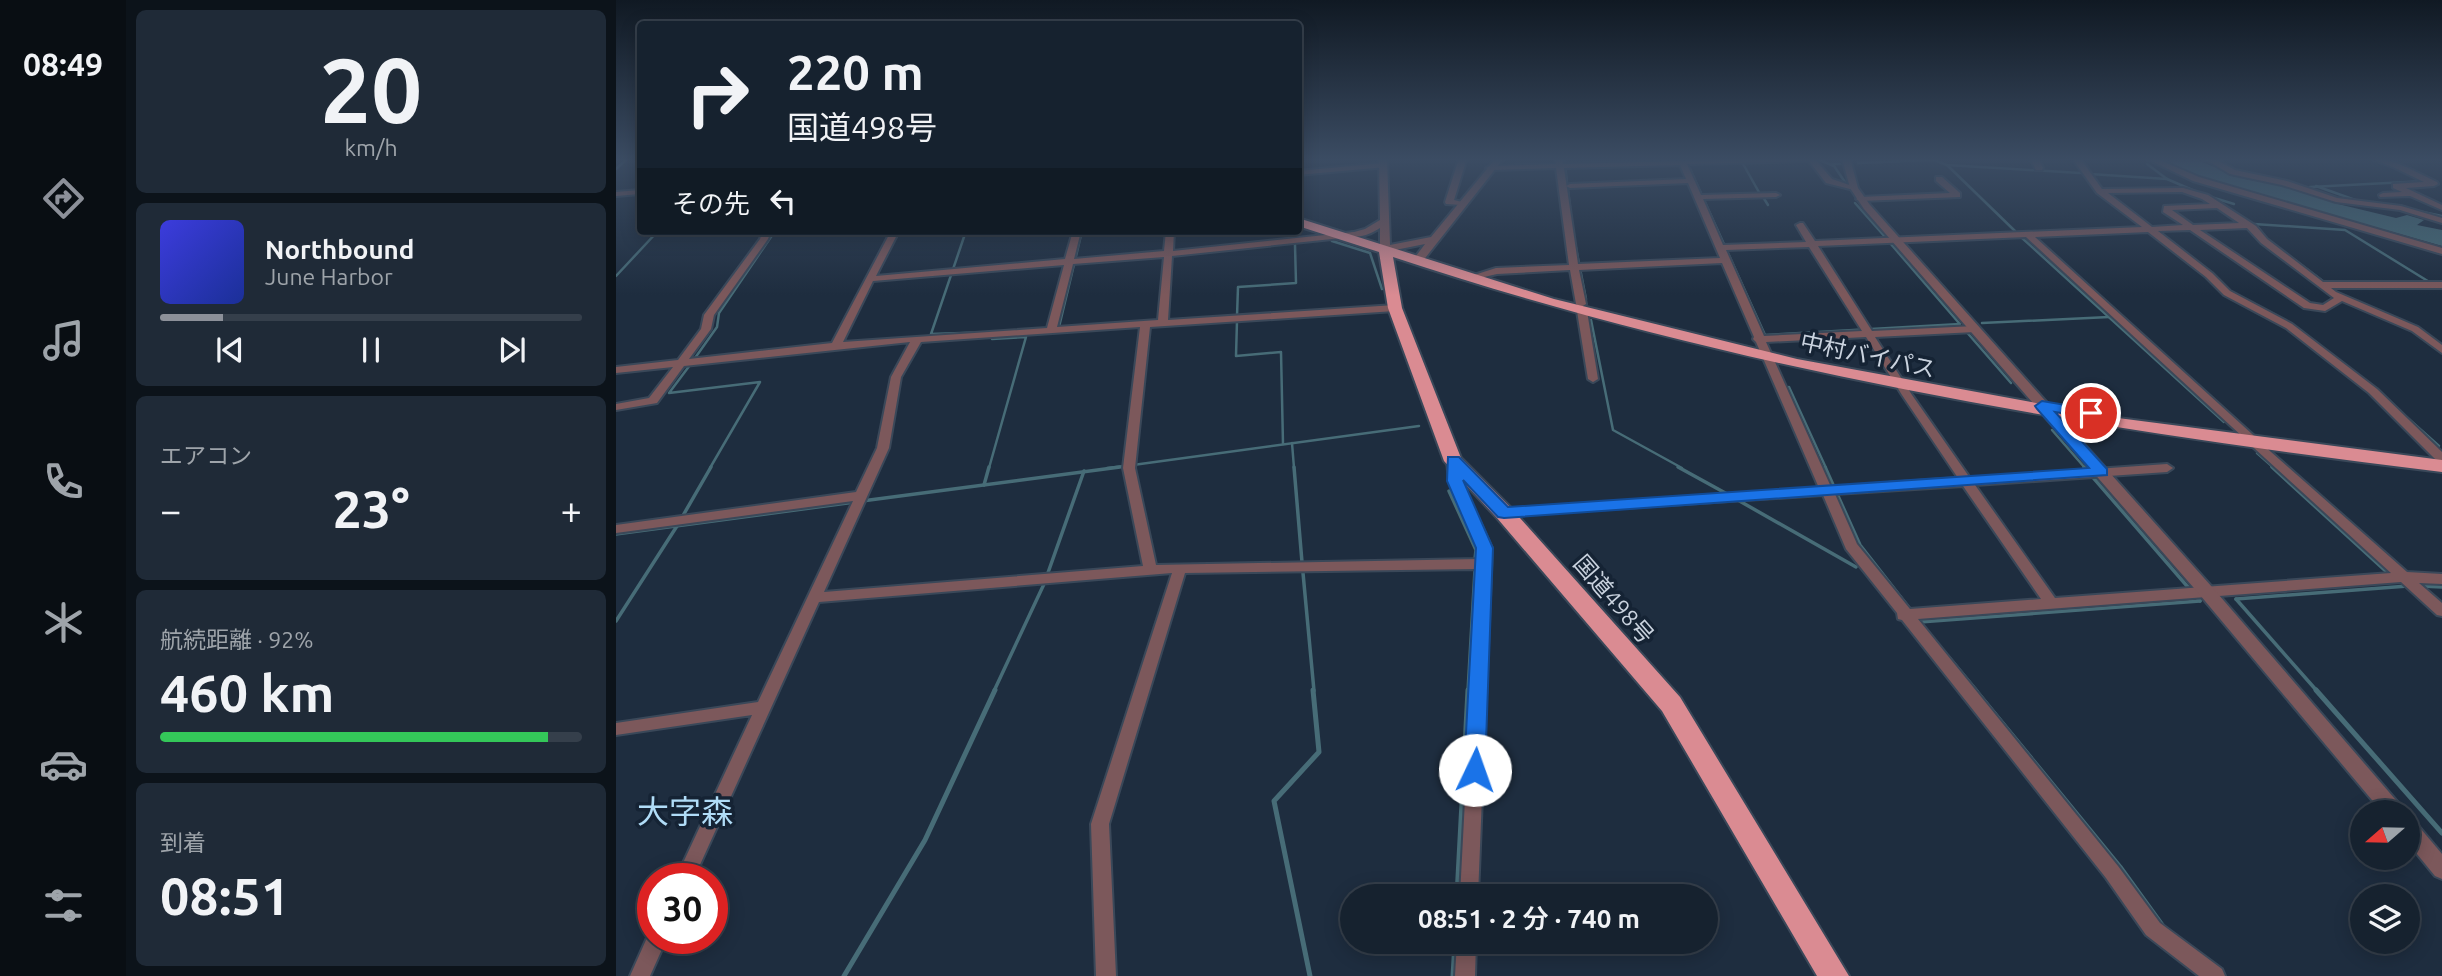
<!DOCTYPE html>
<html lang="ja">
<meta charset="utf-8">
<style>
:root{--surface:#16222f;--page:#1f2a37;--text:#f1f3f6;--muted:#9ea4aa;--line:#353f4b;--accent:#8c9099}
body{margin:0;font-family:Ubuntu,"Noto Sans JP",sans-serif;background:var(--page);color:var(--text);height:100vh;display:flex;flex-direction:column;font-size:26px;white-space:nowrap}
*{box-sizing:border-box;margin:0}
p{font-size:23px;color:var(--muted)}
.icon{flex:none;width:38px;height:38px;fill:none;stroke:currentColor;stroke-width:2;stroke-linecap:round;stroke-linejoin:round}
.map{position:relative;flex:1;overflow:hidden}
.panel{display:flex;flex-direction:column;gap:10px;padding:10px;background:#0c131a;width:490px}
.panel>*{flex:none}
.top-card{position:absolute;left:21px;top:21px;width:665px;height:214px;border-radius:7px;box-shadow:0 4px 18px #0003,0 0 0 2px var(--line);background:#16222f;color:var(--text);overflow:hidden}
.needle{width:46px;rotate:250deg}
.tools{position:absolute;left:1734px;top:800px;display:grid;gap:14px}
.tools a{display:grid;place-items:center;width:70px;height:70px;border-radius:50%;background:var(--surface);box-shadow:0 4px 18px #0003,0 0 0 2px var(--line);font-size:35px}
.speed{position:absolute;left:21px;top:863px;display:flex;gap:14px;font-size:35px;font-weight:700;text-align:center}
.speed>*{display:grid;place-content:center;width:91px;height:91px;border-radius:50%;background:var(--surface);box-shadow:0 4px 18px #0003,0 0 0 2px var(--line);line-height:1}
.speed .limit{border:10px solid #d22;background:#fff;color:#111}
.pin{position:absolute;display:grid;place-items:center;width:60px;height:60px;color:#fff;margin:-30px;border:4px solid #fff;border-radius:50%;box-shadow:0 2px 7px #0007}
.me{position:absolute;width:77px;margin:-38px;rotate:3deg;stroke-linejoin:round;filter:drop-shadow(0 0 5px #0008)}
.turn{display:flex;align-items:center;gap:24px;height:147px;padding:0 35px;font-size:32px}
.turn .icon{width:91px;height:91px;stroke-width:2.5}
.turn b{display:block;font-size:49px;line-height:60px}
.then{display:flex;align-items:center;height:66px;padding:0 35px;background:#0003;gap:14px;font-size:26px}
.big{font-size:52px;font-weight:600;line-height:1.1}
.panel .widget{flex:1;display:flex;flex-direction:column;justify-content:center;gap:10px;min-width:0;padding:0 24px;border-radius:10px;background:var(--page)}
.panel .dial{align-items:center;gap:0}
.dial b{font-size:91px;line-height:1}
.song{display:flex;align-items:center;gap:21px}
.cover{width:84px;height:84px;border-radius:10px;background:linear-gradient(135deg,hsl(240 70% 55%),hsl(230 70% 35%))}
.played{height:7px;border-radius:4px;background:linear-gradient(90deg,var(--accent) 15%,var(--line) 15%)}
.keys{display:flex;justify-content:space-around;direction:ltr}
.heat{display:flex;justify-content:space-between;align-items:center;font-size:38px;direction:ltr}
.charge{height:10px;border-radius:5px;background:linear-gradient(90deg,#34c759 92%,var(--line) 0)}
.trip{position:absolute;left:724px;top:884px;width:378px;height:70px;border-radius:35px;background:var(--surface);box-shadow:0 4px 18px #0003,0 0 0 2px var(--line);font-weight:600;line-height:70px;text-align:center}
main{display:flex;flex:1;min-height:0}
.menu{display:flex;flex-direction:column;width:126px;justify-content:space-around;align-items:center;background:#090e13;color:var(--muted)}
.menu .icon{width:49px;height:49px}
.menu .on{color:var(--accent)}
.menu b{font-size:32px;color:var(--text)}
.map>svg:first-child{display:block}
.water{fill:#476c77}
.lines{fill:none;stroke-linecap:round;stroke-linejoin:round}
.stream-far2{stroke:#476c77;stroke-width:2.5}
.stream-far1{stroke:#476c77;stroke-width:3.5}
.stream{stroke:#476c77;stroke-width:5}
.minor-casing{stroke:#3a4859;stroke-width:4}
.tertiary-casing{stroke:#3a4859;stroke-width:4}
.trunk-casing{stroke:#3a4859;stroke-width:4}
.minor{fill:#7c585b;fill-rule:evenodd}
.tertiary{fill:#7c585b;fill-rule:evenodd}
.trunk{fill:#da8b92;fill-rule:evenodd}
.route{fill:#1a73e8;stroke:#114b97;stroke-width:2}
.labels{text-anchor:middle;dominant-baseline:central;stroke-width:7;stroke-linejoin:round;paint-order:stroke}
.street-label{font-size:23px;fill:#cad3df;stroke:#152334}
.near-quarter-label{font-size:32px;fill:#b0dcf7;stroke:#152334}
</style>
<main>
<nav class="menu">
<b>08:49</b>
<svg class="icon on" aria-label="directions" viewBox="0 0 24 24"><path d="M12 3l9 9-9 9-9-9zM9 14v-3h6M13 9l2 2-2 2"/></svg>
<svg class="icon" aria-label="music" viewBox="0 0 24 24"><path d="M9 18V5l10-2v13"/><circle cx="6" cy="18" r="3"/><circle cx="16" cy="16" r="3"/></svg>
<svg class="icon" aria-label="phone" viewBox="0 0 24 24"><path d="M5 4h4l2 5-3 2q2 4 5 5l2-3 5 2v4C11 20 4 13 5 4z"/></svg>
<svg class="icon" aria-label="climate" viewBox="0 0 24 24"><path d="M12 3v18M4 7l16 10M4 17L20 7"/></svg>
<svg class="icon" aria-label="car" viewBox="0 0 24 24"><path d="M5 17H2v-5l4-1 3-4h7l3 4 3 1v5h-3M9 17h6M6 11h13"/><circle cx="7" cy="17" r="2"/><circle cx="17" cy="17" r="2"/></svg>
<svg class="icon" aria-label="filters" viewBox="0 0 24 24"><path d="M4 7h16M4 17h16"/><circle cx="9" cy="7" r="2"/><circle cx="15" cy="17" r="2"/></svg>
</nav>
<section class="panel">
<div class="widget dial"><b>20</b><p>km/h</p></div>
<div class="widget">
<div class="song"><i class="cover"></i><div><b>Northbound</b><p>June Harbor</p></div></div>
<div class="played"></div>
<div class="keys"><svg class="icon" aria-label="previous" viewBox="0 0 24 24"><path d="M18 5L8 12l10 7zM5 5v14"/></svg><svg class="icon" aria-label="pause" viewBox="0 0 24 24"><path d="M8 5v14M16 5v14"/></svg><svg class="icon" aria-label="next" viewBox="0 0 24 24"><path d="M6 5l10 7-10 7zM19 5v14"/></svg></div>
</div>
<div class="widget"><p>エアコン</p>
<div class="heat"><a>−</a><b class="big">23°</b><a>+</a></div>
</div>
<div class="widget"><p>航続距離 · 92%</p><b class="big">460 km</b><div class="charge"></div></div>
<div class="widget"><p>到着</p><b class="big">08:51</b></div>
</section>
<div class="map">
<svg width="1826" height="976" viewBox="0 0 1826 976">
<rect width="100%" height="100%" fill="#1e2d3f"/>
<polygon class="water" points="1548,158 1576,158 1629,179 1674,187 1722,204 1780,218 1791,215 1808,220 1801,225 1826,230 1826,246 1597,181 1558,165"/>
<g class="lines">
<g class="stream-far2">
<polyline points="948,158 954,207"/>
<polyline points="1198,158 1218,166 1231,185"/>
<polyline points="1126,162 1144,194"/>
<polyline points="1242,163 1318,160 1331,165 1464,173"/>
<polyline points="1217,164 1224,164"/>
<polyline points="1531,164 1551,179"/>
<polyline points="1331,165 1399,231"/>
<polyline points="0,169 12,158"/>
<polyline points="1074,169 1149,335 1344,324"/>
<polyline points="1474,174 1551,179 1581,192"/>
<polyline points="1700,186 1742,201"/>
<polyline points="1694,187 1810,181"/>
<polyline points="1147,197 1152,205"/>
<polyline points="1595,197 1618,204"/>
<polyline points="1239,203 1270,238"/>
<polyline points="1774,205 1826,216"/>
<polyline points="1638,224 1729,230 1815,283"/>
<polyline points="1641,226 1651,239"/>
<polyline points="350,231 315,334 377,332"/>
<polyline points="677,231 678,241"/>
<polyline points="1405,237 1608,422"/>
<polyline points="716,241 754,253 766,289"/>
<polyline points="959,243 970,299"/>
<polyline points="1274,243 1343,323"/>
<polyline points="1668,252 1708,282"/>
<polyline points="0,276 42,231"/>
<polyline points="621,316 622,287 680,283 679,245"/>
<polyline points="975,320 997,430 1066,468"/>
<polyline points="621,321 620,356 665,352 667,444"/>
<polyline points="1366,323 1493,317"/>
<polyline points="443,327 466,231"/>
<polyline points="1348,329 1395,383"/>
<polyline points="79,358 101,327 103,313 159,231"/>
<polyline points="74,365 53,393 144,382 94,468"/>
<polyline points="1749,380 1823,446"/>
<polyline points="1173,387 1210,468"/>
<polyline points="1436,430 1469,468"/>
<polyline points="676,443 678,468"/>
<polyline points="1641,453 1658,468"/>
<polyline points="517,465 803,426"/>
<polyline points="373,468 410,337 376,339"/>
<polyline points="491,468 509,466"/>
</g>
<g class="stream-far1">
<polyline points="678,467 686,562"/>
<polyline points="1062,467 1113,495"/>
<polyline points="1209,467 1244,545 1294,609"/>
<polyline points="1468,467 1584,601"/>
<polyline points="1656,467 1774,575"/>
<polyline points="368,485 373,467"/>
<polyline points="833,491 860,550 859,559"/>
<polyline points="1120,499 1240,567"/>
<polyline points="246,501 504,467"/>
<polyline points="65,519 95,467"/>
<polyline points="0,534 239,502"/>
<polyline points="687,573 698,691"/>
<polyline points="1804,586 1826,587"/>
<polyline points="1620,599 1701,691"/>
<polyline points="1620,599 1792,586"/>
<polyline points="0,621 61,526"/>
<polyline points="1304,622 1584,601"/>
<polyline points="1332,656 1361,691"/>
<polyline points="378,691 428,584 468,471"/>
<polyline points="852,691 859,570"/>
</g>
<g class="stream">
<polyline points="1359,690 1504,867 1546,925"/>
<polyline points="1700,690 1826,833"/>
<polyline points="841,896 852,690"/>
<polyline points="228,976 309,840 379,690"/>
<polyline points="694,976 658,801 703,752 697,690"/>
<polyline points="837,976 839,942"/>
</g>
<g class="minor-casing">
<g id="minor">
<polygon points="843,158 851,158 838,200 850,203 846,205 830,204 829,202"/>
<path d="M942,158H946L947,164L1198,158L1216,179L1242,188L1238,190L1210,183L1193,161L1071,164L1085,195L1160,193L1164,195L1160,197L1087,199L1107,245L1190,242L1180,225L1184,223H1187L1199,241L1526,227L1481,193L1456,158H1464L1486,189L1567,188L1592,195L1640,226L1651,239L1707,282H1826V288H1715L1720,292L1802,327L1826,345V353L1796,331L1726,301L1709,311L1688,308L1574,230L1542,231L1596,273L1614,291L1676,324L1761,389L1826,452V463L1822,462L1753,393L1670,328L1608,295L1590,277L1532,232L1419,237L1636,434L1638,436L1636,438H1628L1410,237L1202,246L1256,331L1359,326L1364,329L1359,332L1259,337L1296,395L1354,478L1551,464L1557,468L1551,472L1359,485L1439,598L1775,573L1638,448L1636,446L1642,443L1646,444L1791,572L1826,574V584L1803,583L1826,603V616L1821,615L1785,582L1302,619L1502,866L1544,923L1606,969L1609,976H1583L1530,935L1490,878L1286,620L1282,619L1281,613L1230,549L1207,495L884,516L882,513L884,510L888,509L1203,488L1140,342L1137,339L1138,337L1106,263L963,270L970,304L965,307L960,304L954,270L881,274L855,280V276L880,268L953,265L940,168L874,170L870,168L874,166L940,164L939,160ZM1064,165L1070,179L954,184L950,186L954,188L1072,183L1104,258L962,264L948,168ZM1566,192L1586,199L1594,204L1548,206L1547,212L1567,225L1536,227L1492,193ZM1601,208L1623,223L1577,225L1556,210ZM1631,228L1645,243L1718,298L1707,305L1694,303L1584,230ZM1193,247L1246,331L1148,336L1110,250ZM1250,337L1286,395L1342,478L1215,487L1150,342ZM1347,486L1425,599L1294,609L1241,544L1219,494Z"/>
<polygon points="1414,158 1422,158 1427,168 1426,170 1420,170"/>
<polygon points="1529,158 1539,158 1583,177 1826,248 1826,254 1577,181"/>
<polygon points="1587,158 1597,158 1619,170 1671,181 1721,198 1785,206 1826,218 1826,223 1784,210 1720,202 1666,185 1614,174"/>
<path d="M1753,158C1778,158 1799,172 1821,182L1822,184L1818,186L1790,188L1826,205V210L1794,196L1764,197L1763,195L1767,193L1786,192L1777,188V184L1808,182L1777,167Z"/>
<polygon points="767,163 770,163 770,167 682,175 682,171"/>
<polygon points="1320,177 1326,177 1344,193 1344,197 1244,201 1240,199 1244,197 1334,193 1320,181"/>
<polygon points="24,190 24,194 0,196 0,192"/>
<path d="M147,231H155L152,239L98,315L95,329L73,359L216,343L275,231H283L260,276L449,259L457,231H465L458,259L548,251L550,231H558L557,251L738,232L739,234L735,237L556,256L552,320L779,305L784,308L779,311L534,327L519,468L540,565L862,559V548L833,481L831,461L833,458H841L845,481L876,548L862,896H844L861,569L569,573L493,824L500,976H480L475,824L556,573L203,602L78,878H60L136,715L0,735V723L142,702L237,501L0,533V525L240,492L261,448L275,377L294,342L68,366L41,403L0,410V404L33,398L57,367L0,373V367L62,360L85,329L88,315L144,239ZM548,257L542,320L441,327L457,264ZM448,265L431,328L227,342L257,281ZM524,327L507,468L527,566L208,592L273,448L285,377L305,342Z"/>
<polygon points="966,308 971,311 982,379 977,382 972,379 961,311"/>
<polygon points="37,930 37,938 51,938 34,976 14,976 34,931"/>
<polygon points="841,942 860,942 859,976 839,976"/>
</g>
</g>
<g class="tertiary-casing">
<g id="tertiary">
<path d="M763,158H771L774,245L815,237L880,158H888L806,262L802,263L797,260L809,244L769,252L764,249V228C755,234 741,240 731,234L749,229L764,220Z"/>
<polygon points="1226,158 1234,158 1242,188 1254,205 1596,587 1785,806 1788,812 1766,812 1584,595 1248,209 1234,188"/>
<polygon points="1528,158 1610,158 1606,160 1532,160"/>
<polygon points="1792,819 1799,822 1826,854 1826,879 1819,876 1792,843"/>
</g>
</g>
<g class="trunk-casing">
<path id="trunk" d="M682,218L938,299L1181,359L1502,418L1826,460V472C1470,429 1118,370 777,257L786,308L845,458L895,508L1064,697L1233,976H1201L1046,711L881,518L828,461L772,308L763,252L682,226Z"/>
</g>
<use href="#minor" class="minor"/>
<use href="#tertiary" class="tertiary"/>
<use href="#trunk" class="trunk"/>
</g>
<linearGradient id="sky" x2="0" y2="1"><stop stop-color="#101923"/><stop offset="0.54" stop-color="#3b4c63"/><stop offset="1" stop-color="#3b4c63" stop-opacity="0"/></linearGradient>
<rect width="1826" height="295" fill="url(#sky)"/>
<polygon class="route" points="1426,401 1480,410 1480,416 1475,418 1439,412 1491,469 1491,475 888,518 882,517 847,480 877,548 869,770 866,776 859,779 851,776 848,770 860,548 831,481 832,457 843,457 892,507 1473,468 1421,409 1419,406"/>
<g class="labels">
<g class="street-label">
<text transform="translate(1252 355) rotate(12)">中村バイパス</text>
<text transform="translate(998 599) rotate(49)">国道498号</text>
</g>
<g class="near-quarter-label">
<text x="69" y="811">大字森</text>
</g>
</g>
</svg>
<div class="tools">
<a><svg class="needle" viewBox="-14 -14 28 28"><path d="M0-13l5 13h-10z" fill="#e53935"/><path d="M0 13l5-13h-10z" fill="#9ea4aa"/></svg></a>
<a><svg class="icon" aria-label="layers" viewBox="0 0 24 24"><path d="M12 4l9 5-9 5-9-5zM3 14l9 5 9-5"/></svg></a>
</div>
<div class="speed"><div class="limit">30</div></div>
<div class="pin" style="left:1475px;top:413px;background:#d93025"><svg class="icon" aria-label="arrive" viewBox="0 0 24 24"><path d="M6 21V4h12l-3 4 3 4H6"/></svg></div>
<svg class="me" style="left:859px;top:770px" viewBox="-20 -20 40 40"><circle r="19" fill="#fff"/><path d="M0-13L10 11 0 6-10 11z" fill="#1a73e8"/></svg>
<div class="trip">08:51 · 2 分 · 740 m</div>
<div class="top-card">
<div class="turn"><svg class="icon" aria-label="right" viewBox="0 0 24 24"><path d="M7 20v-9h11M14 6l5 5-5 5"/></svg><div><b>220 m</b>国道498号</div></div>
<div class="then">その先<svg class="icon" aria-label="left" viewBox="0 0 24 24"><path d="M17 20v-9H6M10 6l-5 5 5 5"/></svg></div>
</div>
</div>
</main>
